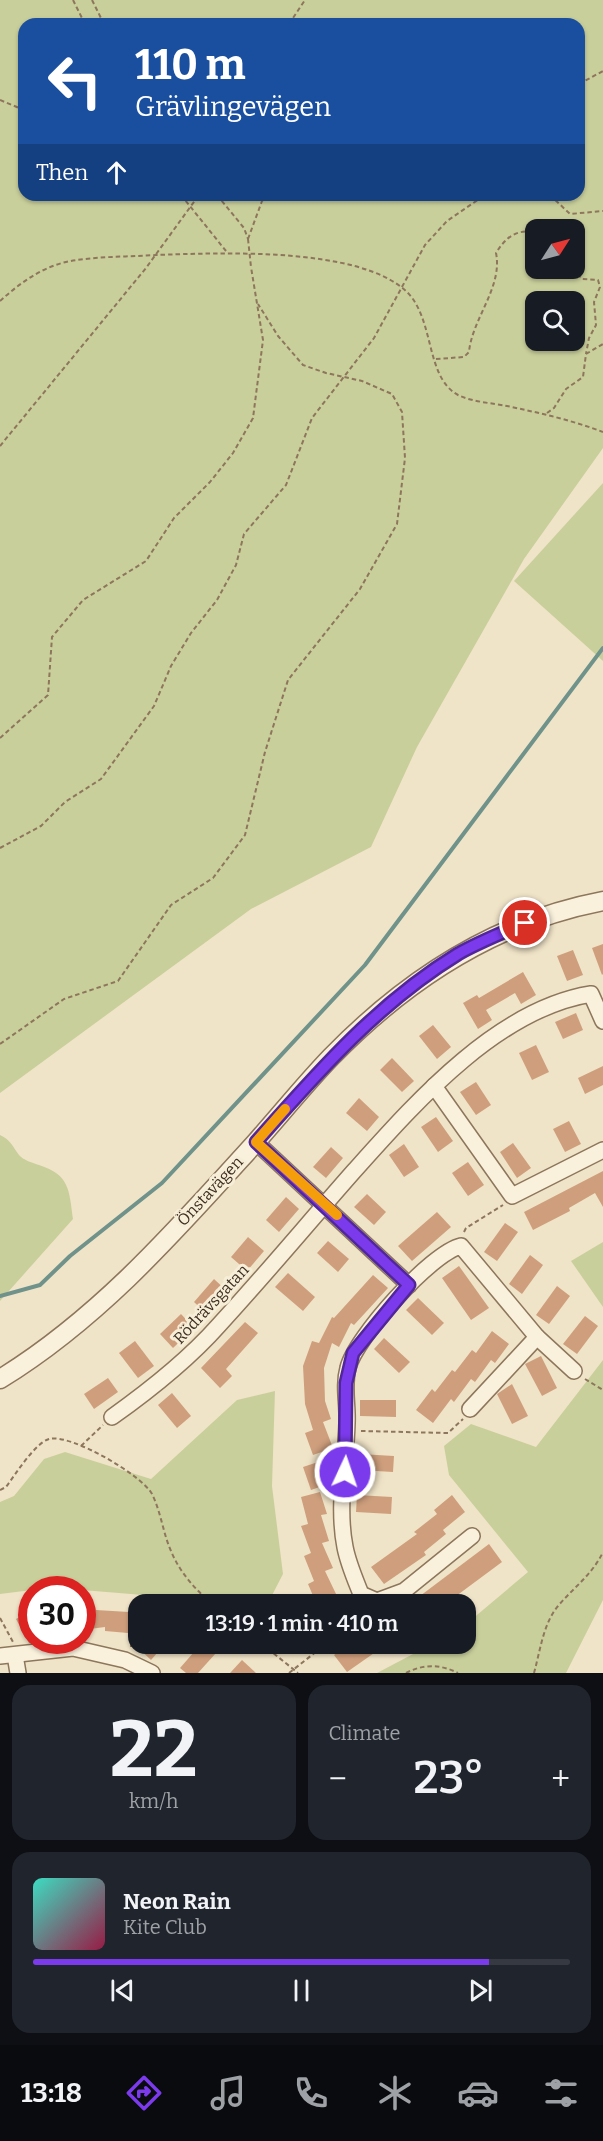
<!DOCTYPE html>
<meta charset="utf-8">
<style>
:root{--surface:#171b24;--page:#20242c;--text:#f1f3f6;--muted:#9ea1a6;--line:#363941;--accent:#7c3aed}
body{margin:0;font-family:Bitter,serif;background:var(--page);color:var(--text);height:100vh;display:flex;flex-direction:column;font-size:22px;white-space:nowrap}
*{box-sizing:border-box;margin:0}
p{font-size:20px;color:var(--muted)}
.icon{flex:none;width:33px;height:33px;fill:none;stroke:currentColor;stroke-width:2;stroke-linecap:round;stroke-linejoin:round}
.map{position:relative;height:1673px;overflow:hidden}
.panel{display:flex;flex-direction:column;gap:12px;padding:12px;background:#0d0f14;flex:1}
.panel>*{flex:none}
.hud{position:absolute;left:18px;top:18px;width:567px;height:183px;border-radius:18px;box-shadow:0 2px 4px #0004;background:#1a4fa0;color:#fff;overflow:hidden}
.needle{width:39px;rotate:54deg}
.controls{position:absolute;left:525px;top:219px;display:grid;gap:12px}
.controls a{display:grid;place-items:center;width:60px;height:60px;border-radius:12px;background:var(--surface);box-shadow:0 2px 4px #0004;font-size:30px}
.speed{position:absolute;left:18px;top:1576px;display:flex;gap:12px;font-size:30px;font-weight:700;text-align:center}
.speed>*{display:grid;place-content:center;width:78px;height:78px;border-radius:50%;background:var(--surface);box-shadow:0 2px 4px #0004;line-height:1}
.speed .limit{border:9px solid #d22;background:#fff;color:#111}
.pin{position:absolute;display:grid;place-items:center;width:51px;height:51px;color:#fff;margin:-26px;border:3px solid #fff;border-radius:50%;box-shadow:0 2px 6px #0007}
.me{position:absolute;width:66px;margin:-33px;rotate:3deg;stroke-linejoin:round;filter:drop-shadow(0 0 4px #0008)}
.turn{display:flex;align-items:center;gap:21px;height:126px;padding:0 18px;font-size:27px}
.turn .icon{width:78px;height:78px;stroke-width:2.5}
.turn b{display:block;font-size:42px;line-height:51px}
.then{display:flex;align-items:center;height:57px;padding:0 18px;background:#0003;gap:12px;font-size:22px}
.big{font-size:45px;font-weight:600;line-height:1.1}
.panel .widget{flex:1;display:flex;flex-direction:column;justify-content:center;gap:9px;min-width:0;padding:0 21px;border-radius:18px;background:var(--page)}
.panel .dial{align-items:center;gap:0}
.dial b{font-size:78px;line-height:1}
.song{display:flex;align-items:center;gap:18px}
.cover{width:72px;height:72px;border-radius:9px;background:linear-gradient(135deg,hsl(170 70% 55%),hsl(340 70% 35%))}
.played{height:6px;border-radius:3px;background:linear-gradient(90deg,var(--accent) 85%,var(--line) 85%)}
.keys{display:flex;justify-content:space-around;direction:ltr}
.heat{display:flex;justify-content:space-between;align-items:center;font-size:33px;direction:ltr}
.panel .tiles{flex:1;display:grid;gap:12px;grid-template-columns:1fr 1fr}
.widget:last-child{grid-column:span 2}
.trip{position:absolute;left:128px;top:1594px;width:348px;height:60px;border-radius:18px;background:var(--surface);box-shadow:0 2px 4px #0004;font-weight:600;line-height:60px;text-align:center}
.dock{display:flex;height:96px;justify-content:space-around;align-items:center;background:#090b0e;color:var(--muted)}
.dock .icon{width:42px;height:42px}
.dock .on{color:var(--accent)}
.dock b{font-size:27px;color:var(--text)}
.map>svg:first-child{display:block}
.green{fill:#c9cf9b;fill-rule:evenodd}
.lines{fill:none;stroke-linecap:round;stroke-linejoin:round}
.stream{stroke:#6f938a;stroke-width:4}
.building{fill:#cf9f7d}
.minor-casing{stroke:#8d765c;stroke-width:18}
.tertiary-casing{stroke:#8d765c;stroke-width:21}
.path{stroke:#8d765c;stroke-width:2;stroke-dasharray:4.5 3;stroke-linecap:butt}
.minor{stroke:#faf1dc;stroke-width:15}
.tertiary{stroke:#faf1dc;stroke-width:18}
.path-bridge{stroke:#8d765c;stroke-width:2;stroke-dasharray:4.5 3;stroke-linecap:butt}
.route-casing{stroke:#51269a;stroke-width:15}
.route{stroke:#7c3aed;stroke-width:10}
.slow{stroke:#f59e0b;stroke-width:10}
.labels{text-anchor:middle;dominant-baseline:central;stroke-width:6;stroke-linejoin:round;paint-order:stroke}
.street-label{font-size:16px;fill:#3d2e20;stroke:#f7eed8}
</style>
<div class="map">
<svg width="603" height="1673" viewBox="0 0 603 1673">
<rect width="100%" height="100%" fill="#f0e4c8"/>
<g class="green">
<path d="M0,0H603V448L524,559L417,747L371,847L251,909L0,1093ZM24,24H579V195H24ZM536,230H574V268H536ZM536,302H574V340H536Z"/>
<polygon points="603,483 603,661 514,581"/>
<path d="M0,1135C11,1140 12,1146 19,1155C23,1160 33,1163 39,1165C70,1175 69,1190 73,1219L0,1301Z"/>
<polygon points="603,1242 603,1307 571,1261"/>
<polygon points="603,1360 603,1600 566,1673 377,1673 432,1644 465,1644 465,1625 528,1572 449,1475 444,1446 471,1424 536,1447"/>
<polygon points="275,1391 272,1486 283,1574 267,1605 173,1605 155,1596 82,1590 32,1590 0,1594 0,1502 14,1496 44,1459 65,1452 151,1479 237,1400"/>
</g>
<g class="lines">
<polyline class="stream" points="0,1296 40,1285 70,1256 162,1183 365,965 603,648"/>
</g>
<g class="building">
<polygon points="603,944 603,974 602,975 592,948"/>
<polygon points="573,950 583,975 567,981 557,956"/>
<polygon points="523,972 536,995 521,1004 515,993 486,1010 492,1020 478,1029 463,1003 477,995 479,998"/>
<polygon points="576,1013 583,1030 563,1039 555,1022"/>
<polygon points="433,1025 451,1047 437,1059 419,1036"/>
<polygon points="536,1045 549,1072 532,1080 519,1053"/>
<polygon points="392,1058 414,1081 402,1092 380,1070"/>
<polygon points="603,1066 603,1085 585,1094 578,1078"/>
<polygon points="476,1082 491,1105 476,1115 460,1092"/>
<polygon points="359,1098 379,1117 367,1131 346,1113"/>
<polygon points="436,1117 453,1141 438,1152 421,1127"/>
<polygon points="569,1121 581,1144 565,1152 553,1129"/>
<polygon points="513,1143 531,1168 517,1178 500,1152"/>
<polygon points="404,1144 419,1167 404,1177 389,1155"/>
<polygon points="331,1147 343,1158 326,1178 313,1167"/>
<polygon points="468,1162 484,1185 468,1196 452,1173"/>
<polygon points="603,1171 603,1207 595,1193 569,1208 570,1211 533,1230 524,1212"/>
<polygon points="367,1194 386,1212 374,1225 354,1207"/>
<polygon points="286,1197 299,1209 279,1232 266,1220"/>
<polygon points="437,1212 451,1227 412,1261 398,1246"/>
<polygon points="505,1223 518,1232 497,1261 484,1252"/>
<polygon points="248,1237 264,1251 247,1271 231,1257"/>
<polygon points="328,1241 349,1259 338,1272 317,1253"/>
<polygon points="530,1255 543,1265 522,1294 509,1284"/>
<polygon points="459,1266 489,1308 471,1320 442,1278"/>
<polygon points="288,1273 315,1297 303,1311 275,1287"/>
<polygon points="373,1275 388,1288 354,1325 351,1323 339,1347 332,1343 324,1368 325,1401 331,1419 323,1422 333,1448 313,1455 305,1433 313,1430 305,1404 303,1366 312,1341 319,1343 332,1317 334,1318"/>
<polygon points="214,1279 228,1292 208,1315 194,1302"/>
<polygon points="557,1286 570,1296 549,1324 536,1315"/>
<polygon points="418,1298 444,1323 432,1335 406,1310"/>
<polygon points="181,1314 194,1328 173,1348 160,1334"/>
<polygon points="585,1316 598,1326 577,1354 563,1344"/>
<polygon points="245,1322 258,1333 226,1369 232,1376 220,1388 201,1368"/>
<polygon points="492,1331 509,1344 495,1363 491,1360 475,1382 471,1379 454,1402 451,1399 433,1423 416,1410 432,1389 435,1392 452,1370 455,1372 472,1350 476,1353"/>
<polygon points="384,1338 410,1362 399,1373 374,1349"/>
<polygon points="135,1341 154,1366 138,1378 119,1353"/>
<polygon points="541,1356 557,1388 542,1396 525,1364"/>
<polygon points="108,1378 118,1392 94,1409 84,1394"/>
<polygon points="512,1384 528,1416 512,1424 497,1394"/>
<polygon points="172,1393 191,1416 177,1428 158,1405"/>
<polygon points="360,1400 396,1400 396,1417 360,1416"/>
<polygon points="360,1454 394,1456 393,1472 359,1470"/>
<polygon points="324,1460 331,1483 311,1490 303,1467"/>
<polygon points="320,1492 327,1514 321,1515 329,1541 322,1543 333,1568 325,1571 337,1596 328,1600 331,1605 317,1605 308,1584 314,1581 304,1556 311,1553 301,1526 308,1524 301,1497"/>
<polygon points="357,1495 392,1497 391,1514 356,1512"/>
<polygon points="452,1495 465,1512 443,1530 446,1534 424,1552 426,1555 384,1584 371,1567 417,1534 414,1532 437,1514 434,1510"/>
<polygon points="489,1544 502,1562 444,1605 408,1605"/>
<polygon points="95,1607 96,1610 129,1612 128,1633 105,1631 105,1627 82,1630 82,1609"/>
<polygon points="32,1610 32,1643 29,1643 16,1619"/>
<polygon points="134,1644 165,1644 151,1660"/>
<polygon points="201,1644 206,1644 216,1653 198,1673 186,1673 180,1668"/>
<polygon points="348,1644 387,1644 347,1672 334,1655"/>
<polygon points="242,1660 256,1673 230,1673"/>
</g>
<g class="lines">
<g class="minor-casing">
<g id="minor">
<polyline points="434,1086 512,1196 603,1150"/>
<polyline points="256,1142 409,1285"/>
<polyline points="470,1409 537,1337"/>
<path d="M112,1417C150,1390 188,1360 219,1325C265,1275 309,1222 354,1171C415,1103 497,1009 591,994L603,1021"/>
<path d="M472,1536L404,1591L377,1601L361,1594C355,1579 348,1563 345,1547C337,1507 346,1463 347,1423C348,1405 343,1386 348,1368C355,1338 431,1253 461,1246L537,1337L574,1371"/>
<polyline points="15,1655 18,1673"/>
<polyline points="0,1656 73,1648 125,1660 152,1673"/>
</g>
</g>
<g class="tertiary-casing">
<path id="tertiary" d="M0,1379C100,1318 178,1228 256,1142C281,1114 305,1084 331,1057C406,980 497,921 603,901"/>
</g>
<g class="path">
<polyline points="73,0 85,24"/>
<polyline points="92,0 104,24"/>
<polyline points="289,24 305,0"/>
<polyline points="579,84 603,71"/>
<polyline points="0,100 24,110"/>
<polyline points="181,195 226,251"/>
<polyline points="217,195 244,228 248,239"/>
<polyline points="550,195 570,214 603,211"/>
<polyline points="248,239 262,201 269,195"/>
<polyline points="573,268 582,279 598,280 600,287 594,302 596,325 589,338 586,354"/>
<path d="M0,301C19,284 40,268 66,262C95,256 126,257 156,255C219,253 359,246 407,292C435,320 425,377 458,395C472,402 492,403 507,406C540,413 571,420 603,432"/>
<path d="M436,359L464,357L469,352C472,319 503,287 496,253C506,237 516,229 536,232"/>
<polyline points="547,413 554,408 566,389 583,377 586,354 603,344"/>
<polyline points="0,446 146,268 199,195"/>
<polyline points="0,738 48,695 52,637 83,600 146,561 174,518 210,482 233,453 253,418 263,340 251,267"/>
<polyline points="0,848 41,826 65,802 101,779 154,706 171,666 191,633 217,600 236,565 244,534 286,485 312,418 374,338 425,245 447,221 485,195"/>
<polyline points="0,1044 64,999 118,981 171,905 213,878 245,835 265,752 288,680 360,589 397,524 405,458 402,412 392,394 362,381 326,373 303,365 278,336 258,304"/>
<polyline points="464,1232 466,1228 503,1205"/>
<polyline points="585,1379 603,1390"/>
<polyline points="361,1431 448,1433 463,1419"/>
<polyline points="81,1446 103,1425"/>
<path d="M0,1490L6,1487C15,1475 35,1443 49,1439C70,1433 142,1475 152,1494C161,1512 163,1533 171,1551C180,1573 196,1590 213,1605"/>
<polyline points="0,1618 13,1642"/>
<polyline points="262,1644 298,1673"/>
<polyline points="131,1647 135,1601"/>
<polyline points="289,1673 326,1644"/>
<path d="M406,1673C423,1664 440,1664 458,1673"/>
<path d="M534,1673C540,1652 543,1624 558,1606C573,1588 592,1575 603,1552"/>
</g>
<use href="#minor" class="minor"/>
<use href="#tertiary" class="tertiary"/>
<polyline class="path-bridge" points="248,239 251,267"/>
</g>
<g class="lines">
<g class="route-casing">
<path id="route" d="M345,1472L346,1383L353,1353L409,1285L256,1142C318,1072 378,1003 458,954C479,942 502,933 525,923"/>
</g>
<use href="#route" class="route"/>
<polyline class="slow" points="285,1109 256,1142 337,1215"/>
</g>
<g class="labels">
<g class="street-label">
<text transform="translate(210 1191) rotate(-47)">Önstavägen</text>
<text transform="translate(211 1304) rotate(-47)">Rödrävsgatan</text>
</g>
</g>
</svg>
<div class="controls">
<a><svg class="needle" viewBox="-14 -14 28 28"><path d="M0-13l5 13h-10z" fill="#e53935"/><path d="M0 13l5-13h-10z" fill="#9ea1a6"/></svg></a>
<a><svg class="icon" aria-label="search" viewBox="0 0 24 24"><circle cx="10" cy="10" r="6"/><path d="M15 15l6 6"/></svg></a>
</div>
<div class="speed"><div class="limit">30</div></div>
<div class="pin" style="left:525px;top:923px;background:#d93025"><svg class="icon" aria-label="arrive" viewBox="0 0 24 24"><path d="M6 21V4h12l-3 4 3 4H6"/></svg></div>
<svg class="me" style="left:345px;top:1472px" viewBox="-20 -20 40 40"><circle r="17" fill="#7c3aed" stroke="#fff" stroke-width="3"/><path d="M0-11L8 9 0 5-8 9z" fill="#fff"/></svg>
<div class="trip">13:19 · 1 min · 410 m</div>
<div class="hud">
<div class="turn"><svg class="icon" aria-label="left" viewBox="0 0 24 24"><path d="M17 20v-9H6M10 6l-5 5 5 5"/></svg><div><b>110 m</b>Grävlingevägen</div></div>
<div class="then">Then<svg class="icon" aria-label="ahead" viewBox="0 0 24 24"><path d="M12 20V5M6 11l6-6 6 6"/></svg></div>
</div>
</div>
<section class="panel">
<div class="tiles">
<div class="widget dial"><b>22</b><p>km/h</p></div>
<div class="widget"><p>Climate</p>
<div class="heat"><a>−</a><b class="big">23°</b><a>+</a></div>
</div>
<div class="widget">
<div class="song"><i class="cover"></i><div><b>Neon Rain</b><p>Kite Club</p></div></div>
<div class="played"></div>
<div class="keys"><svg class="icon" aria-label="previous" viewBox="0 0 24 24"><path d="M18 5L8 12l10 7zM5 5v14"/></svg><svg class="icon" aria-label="pause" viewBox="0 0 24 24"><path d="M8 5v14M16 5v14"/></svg><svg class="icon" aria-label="next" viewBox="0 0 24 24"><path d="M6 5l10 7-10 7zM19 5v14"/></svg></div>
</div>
</div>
</section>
<nav class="dock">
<b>13:18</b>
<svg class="icon on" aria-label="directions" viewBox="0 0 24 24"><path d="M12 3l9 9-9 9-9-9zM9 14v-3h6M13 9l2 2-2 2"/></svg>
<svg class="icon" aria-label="music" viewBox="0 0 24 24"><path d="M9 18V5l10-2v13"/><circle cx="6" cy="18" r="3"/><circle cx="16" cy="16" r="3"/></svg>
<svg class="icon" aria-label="phone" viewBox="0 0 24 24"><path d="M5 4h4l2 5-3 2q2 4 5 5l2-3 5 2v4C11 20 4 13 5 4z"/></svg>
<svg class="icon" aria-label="climate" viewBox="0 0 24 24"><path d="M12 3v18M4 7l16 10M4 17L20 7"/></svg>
<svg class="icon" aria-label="car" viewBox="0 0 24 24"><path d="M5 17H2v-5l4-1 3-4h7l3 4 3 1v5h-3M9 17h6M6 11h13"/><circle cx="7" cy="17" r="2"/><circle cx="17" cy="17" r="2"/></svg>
<svg class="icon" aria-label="filters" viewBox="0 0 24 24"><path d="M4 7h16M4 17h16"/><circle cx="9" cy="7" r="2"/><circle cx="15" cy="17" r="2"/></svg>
</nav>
